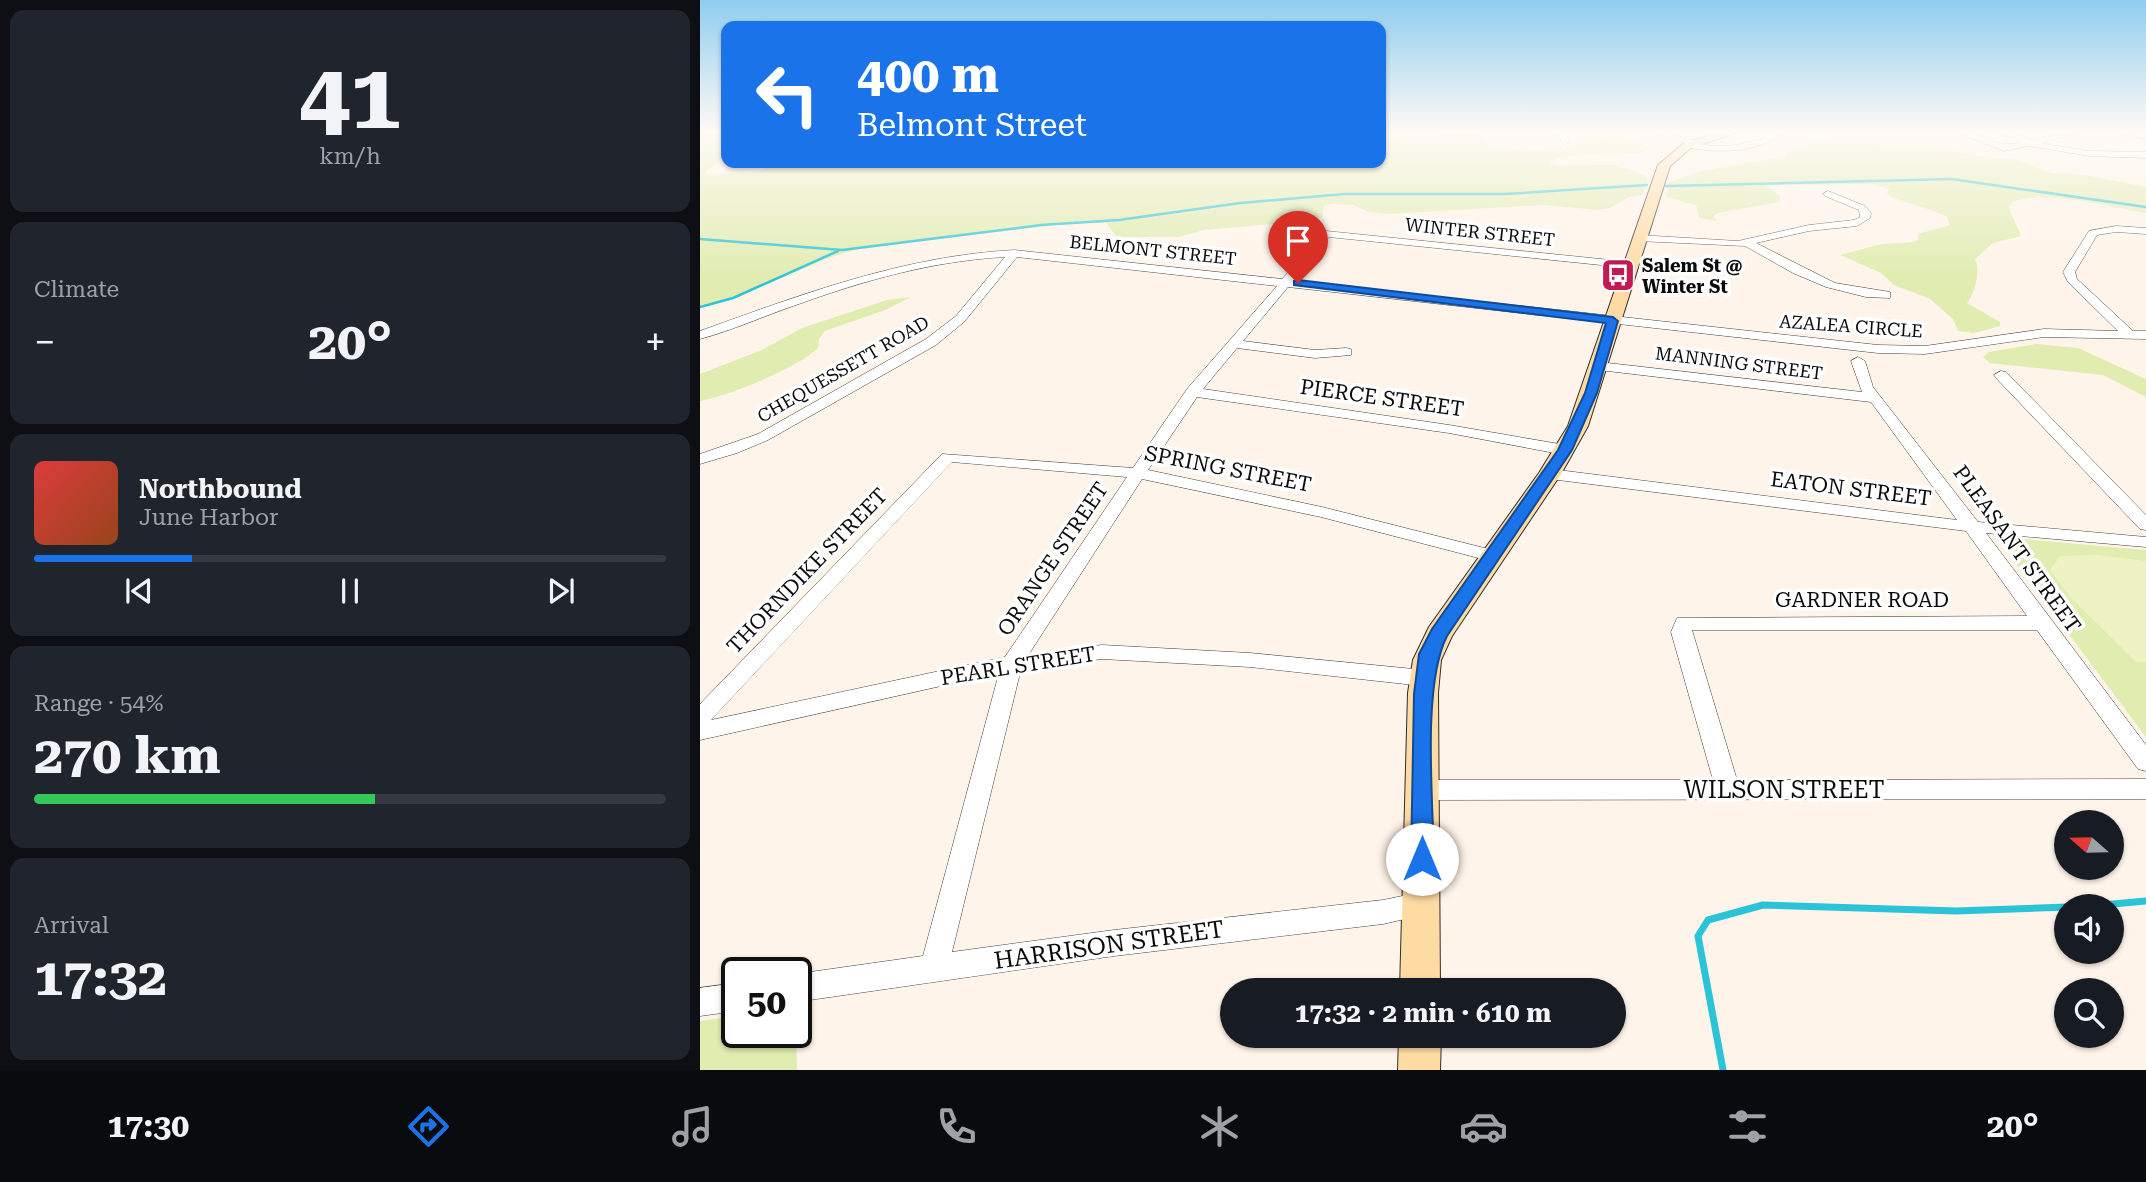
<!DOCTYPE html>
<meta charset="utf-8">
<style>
:root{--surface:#171b24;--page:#20242c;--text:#f1f3f6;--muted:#9ea1a6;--line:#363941;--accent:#1a73e8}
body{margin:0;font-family:"Roboto Serif",serif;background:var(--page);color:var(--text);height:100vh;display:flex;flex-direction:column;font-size:26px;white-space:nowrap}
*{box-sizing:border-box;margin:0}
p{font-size:23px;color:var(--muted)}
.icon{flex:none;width:38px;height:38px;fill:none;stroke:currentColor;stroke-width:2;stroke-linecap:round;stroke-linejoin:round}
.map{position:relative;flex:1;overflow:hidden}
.panel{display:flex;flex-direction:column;gap:10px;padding:10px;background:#0d0f14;width:700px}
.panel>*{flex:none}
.guide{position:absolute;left:21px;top:21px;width:665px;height:147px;border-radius:14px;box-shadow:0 2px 5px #0004;background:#1a73e8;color:#fff;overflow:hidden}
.needle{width:46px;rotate:290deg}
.buttons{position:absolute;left:1354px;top:810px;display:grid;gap:14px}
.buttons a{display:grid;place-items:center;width:70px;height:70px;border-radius:50%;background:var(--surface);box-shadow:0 2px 5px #0004;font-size:35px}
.speed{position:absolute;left:21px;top:957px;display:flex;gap:14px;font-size:35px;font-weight:700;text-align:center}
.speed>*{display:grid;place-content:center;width:91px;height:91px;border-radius:50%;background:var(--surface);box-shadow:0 2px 5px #0004;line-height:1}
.speed .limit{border:4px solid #111;border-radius:10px;background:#fff;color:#111}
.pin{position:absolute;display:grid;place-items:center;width:60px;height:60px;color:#fff;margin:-72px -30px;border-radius:50% 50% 50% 0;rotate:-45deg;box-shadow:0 0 7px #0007}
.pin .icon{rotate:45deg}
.me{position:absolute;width:77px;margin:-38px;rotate:0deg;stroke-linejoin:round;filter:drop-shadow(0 0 5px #0008)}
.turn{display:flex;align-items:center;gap:24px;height:147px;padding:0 21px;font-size:32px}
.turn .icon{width:91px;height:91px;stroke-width:2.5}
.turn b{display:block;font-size:49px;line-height:60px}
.big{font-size:52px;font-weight:700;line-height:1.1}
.panel .card{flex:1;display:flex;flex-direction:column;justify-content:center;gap:10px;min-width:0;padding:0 24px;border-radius:14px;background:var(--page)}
.panel .dial{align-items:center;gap:0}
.dial b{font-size:91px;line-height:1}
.song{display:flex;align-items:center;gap:21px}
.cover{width:84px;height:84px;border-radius:10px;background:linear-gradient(135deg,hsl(0 70% 55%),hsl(20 70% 35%))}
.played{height:7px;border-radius:4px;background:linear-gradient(90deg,var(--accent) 25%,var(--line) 25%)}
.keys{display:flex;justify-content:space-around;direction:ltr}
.heat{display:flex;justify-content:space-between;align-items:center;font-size:38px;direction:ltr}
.charge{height:10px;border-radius:5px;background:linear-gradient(90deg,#34c759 54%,var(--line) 0)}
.trip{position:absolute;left:520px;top:978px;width:406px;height:70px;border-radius:35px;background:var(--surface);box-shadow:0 2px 5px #0004;font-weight:700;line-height:70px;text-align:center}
.tabs{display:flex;height:112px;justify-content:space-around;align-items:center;background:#090b0e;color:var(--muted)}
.tabs .icon{width:49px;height:49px}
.tabs .selected{color:var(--accent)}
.tabs b{font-size:32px;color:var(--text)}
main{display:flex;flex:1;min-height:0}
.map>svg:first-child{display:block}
.green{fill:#e0ecb0}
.pitch{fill:#eff2c2}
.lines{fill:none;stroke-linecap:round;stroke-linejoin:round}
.stream-far1{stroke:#2ac3d7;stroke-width:2.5}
.stream{stroke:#2ac3d7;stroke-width:7}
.street-casing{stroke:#3e3e3e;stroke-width:1}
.secondary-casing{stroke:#2d2d2d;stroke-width:2}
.street{fill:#fff;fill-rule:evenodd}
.secondary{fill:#ffdba4;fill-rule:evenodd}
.route{fill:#1a73e8;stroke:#114b97;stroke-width:2}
.labels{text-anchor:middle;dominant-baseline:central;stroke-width:7;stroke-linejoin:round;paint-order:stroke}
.far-street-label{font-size:18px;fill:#0b0b0b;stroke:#fff}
.far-poi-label{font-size:18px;font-weight:bold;fill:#0b0b0b;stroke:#fff;text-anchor:start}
.street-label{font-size:21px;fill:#0b0b0b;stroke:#fff}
.near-street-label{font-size:24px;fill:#0b0b0b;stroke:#fff}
</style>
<main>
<section class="panel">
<div class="card dial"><b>41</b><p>km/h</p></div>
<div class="card"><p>Climate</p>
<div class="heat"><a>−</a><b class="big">20°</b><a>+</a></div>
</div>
<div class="card">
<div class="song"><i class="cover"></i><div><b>Northbound</b><p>June Harbor</p></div></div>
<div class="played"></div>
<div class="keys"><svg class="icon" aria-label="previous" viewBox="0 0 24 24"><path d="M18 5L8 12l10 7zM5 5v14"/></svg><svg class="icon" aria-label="pause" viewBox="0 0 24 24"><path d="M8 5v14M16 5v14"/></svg><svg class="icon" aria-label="next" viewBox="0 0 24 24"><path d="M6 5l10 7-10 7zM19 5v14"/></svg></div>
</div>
<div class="card"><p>Range · 54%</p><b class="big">270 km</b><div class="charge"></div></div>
<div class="card"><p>Arrival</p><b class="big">17:32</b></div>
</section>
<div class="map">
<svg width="1446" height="1070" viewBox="0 0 1446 1070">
<rect width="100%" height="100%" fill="#fff4e9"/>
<g class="green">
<path d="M0,131H26V157L4,173L8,175L58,172L78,163H681V139L768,133L776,134L796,147L834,151L866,149L877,139L893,137L932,140L953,149C922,160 884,148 850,161L854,166L914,165L944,175L948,182L942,195L929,197L910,208L898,210L844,205L688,214L669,212L653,205L632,204L624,206L622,217L608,221L504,230L479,237H417L406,223L384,222L164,247L126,259L25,301L0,306Z"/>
<path d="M1109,143L1228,145L1277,156L1317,160L1351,173L1386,175L1446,187V213C1411,207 1345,189 1312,202L1309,208L1321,236L1293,243L1275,259C1281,269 1275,293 1267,303L1300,322V326L1274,333L1258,331L1253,319L1230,299L1194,285L1181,273L1140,255L1181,244L1213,242L1218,240V234L1250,225L1247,217C1232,208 1194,201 1187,194L1189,189L1172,184L1070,185L1067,186L1080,196V202L1017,213L1013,217L1018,221L999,218L996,205L966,197L968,183L1001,171L1085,157L1086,153Z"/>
<path d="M211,297L185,310L125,331L119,339L118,348C97,368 29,396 0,401V374L62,350L102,328L187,300Z"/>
<polygon points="1337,344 1378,348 1446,379 1446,397 1403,375 1290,363 1283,357 1289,352"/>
<polygon points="1310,538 1446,550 1446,737 1302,545"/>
<polygon points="37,1016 37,1032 96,1033 97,1070 0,1070 0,1021"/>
</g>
<polygon class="pitch" points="1398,555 1446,561 1446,662 1436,662 1370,597 1350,570 1360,556"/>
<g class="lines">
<g class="stream-far1">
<polyline points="1412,131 1446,139"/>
<polyline points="966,186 1251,179 1446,207"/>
<polyline points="0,239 142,250 341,225 419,220 540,203 644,194 805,194 947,185"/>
<polyline points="0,307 33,298 138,251"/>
</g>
<g class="stream">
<polyline points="1391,906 1446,901"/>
<polyline points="1023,1070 998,936 1008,920 1063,905 1256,911 1367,907"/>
</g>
<g class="street-casing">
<g id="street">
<polygon points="853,131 861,131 871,142 864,144"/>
<path d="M947,131H958L997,141V144C1023,148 1046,146 1070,135L1065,131H1074L1080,135C1053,154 1016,153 985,147V143Z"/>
<path d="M1253,131C1279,129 1291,149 1321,143L1294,131H1304L1330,140L1385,131L1340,143L1389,151L1446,152V158L1389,156L1329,146L1304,151Z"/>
<polygon points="1128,191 1165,206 1171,213 1170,218 1157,226 1109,231 1056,243 1135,283 1190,292 1190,298 1166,297 1126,287 1093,273 1045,246 938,241 933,238 938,235 1038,241 1109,225 1154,220 1160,217 1159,210 1125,196 1123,194"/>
<path d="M1416,226L1446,228V234L1416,232L1397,235L1375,272L1377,279L1433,331H1446V339L1344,337L1225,354L1178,353L588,287L543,341L615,350L646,348L651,349V355L615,358L537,348L503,389L749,425L865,445L873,450L865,455L749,433L497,397L448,470L622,507L800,552L803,556L794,562L621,517L442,479L329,654L402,645L550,653L724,670L731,673L734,678L731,683L724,686L550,667L402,659L321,669L252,952L414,930L683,900L722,892L731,895L735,904L731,913L683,924L414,956L96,1002V974L223,956L299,673L0,740V704L242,454L433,468L487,389L577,286L317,257L264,322L236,345L68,440L37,453L0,464V454L58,434L226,339L256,316L305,257C233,261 165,280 96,305C64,316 33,330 0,339V331C103,294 204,256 314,250L582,279L626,231L930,262L936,265L930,268L629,237L593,281L1178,345L1225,346L1344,329L1418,331L1368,282L1363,272L1389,231ZM252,462L427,477L305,657L11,720Z"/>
<polygon points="1158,357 1165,361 1173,387 1278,522 1446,537 1446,547 1286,533 1446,745 1446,771 1438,769 1337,630 992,630 1037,780 1446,779 1446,799 723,800 715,797 711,790 715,783 723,780 1013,780 971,632 977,618 1327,616 1266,531 850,479 842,474 850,469 1257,520 1171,402 899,370 892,366 899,362 1162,392 1151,361"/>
<polygon points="1301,371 1306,372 1446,515 1446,530 1440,529 1296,378 1294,375"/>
<polygon points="37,983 37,1011 0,1016 0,988"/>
</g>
</g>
<g class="secondary-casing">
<g id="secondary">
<polygon points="1024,131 1041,131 991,148 970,166 888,426 861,474 752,636 741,660 738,693 740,990 700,990 708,693 713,660 729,627 839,473 868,426 958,165 983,144"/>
<polygon points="699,1036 741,1036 740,1070 698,1070"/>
</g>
</g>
<use href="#street" class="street"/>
<use href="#secondary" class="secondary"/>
</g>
<linearGradient id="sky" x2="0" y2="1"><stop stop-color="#8fcdf0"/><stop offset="0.47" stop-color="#fffaf5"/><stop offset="1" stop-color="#fffaf5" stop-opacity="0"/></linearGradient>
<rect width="1446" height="280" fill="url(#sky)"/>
<path class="route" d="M598,280L913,317L918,321L897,393L872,450L747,636C722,685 733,800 734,859L730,866L722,869L714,866L711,859L714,694L719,654L732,629L858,450L885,393L906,323L594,285V281Z"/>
<defs>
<g id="bus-square" transform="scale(1.75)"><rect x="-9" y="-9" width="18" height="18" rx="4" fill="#c41952" stroke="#fff"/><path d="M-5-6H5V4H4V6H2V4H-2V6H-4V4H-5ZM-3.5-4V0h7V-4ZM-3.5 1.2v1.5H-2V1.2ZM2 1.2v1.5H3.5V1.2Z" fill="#fff"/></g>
</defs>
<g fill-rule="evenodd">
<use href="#bus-square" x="918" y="275"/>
</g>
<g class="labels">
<g class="far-street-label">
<text transform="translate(780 232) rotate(6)">WINTER STREET</text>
<text transform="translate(453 250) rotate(6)">BELMONT STREET</text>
<text transform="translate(1151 326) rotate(4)">AZALEA CIRCLE</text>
<text transform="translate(1039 363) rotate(7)">MANNING STREET</text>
<text transform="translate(143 369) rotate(-30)">CHEQUESSETT ROAD</text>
</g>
<g class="far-poi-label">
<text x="942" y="265">Salem St @<tspan x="942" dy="21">Winter St</tspan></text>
</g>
<g class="street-label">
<text transform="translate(682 398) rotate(8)">PIERCE STREET</text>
<text transform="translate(528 469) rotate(11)">SPRING STREET</text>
<text transform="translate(1151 489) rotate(7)">EATON STREET</text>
<text transform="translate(1317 549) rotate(54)">PLEASANT STREET</text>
<text transform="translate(353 559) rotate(-56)">ORANGE STREET</text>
<text transform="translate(107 571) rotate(-46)">THORNDIKE STREET</text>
<text x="1162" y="600">GARDNER ROAD</text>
<text transform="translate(318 666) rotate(-9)">PEARL STREET</text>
</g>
<g class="near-street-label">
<text x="1084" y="790">WILSON STREET</text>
<text transform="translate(409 945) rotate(-8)">HARRISON STREET</text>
</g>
</g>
</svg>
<div class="buttons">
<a><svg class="needle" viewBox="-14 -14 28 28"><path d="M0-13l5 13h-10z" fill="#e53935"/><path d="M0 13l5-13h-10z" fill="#9ea1a6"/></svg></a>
<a><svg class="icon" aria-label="sound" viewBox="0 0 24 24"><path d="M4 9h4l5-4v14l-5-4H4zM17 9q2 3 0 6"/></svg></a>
<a><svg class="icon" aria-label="search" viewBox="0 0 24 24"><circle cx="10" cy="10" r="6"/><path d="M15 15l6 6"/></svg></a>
</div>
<div class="speed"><div class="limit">50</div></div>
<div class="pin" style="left:598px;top:283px;background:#d93025"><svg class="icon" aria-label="arrive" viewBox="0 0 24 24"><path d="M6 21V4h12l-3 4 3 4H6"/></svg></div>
<svg class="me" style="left:722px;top:859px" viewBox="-20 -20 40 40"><circle r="19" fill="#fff"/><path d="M0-13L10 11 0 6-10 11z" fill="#1a73e8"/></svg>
<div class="trip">17:32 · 2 min · 610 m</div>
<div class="guide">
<div class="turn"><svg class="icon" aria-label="left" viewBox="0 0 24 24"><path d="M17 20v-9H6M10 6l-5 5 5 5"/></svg><div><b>400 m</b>Belmont Street</div></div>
</div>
</div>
</main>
<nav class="tabs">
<b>17:30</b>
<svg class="icon selected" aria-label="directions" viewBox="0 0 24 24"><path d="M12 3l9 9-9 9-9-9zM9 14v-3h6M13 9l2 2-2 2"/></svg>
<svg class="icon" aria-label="music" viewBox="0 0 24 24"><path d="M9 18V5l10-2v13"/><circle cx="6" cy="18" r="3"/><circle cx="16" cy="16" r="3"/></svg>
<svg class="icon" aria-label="phone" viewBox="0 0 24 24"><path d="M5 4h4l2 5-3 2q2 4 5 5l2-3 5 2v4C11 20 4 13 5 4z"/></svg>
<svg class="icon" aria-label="climate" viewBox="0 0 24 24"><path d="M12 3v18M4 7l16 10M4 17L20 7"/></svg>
<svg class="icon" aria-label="car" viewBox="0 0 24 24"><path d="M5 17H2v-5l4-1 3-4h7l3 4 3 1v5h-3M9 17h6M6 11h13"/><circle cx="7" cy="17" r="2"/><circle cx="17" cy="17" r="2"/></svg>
<svg class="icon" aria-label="filters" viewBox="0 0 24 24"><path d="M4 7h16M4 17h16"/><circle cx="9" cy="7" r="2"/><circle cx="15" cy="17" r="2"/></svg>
<b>20°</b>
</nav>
